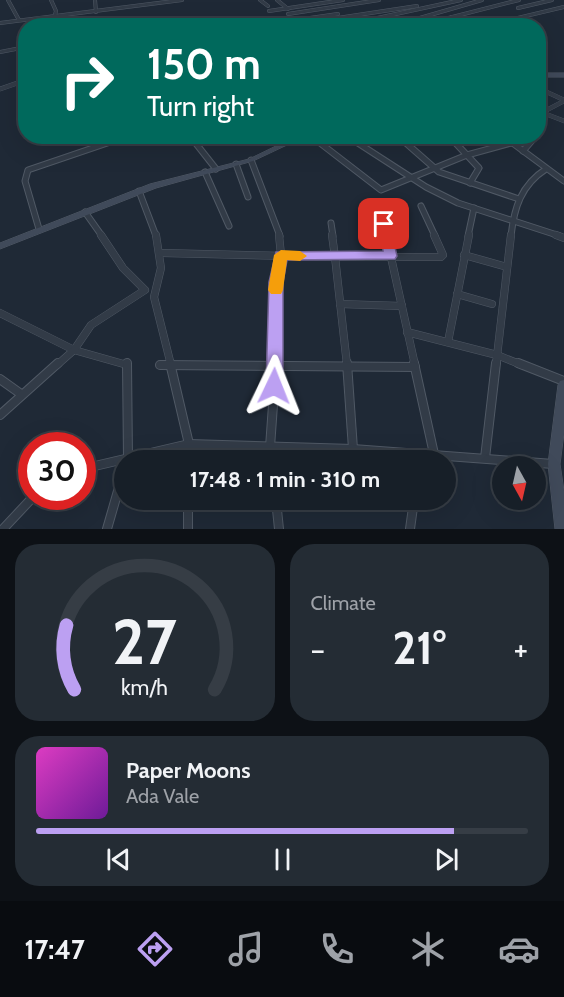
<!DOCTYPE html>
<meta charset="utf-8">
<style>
:root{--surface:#171f28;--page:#242c34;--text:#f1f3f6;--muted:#9ea2a8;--line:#363d45;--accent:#bca0f2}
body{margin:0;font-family:Cabin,sans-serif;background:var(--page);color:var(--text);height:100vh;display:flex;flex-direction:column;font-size:22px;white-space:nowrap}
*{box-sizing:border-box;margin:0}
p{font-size:20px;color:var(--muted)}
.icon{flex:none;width:33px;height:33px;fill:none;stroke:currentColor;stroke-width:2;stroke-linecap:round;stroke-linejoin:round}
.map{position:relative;height:529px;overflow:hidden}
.side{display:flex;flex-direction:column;gap:15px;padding:15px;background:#0d1116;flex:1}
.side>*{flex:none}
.hud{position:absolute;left:18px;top:18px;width:528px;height:126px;border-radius:24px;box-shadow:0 6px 24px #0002,0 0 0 2px var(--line);background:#00695c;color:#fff;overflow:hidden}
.needle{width:39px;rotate:172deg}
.tools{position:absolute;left:492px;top:456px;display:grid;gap:12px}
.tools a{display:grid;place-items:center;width:54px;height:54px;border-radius:50%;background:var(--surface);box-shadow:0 6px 24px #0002,0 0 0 2px var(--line);font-size:30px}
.speed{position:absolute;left:18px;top:432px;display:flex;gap:12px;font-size:30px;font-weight:700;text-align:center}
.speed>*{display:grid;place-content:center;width:78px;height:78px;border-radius:50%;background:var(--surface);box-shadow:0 6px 24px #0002,0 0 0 2px var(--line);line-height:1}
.speed .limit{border:9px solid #d22;background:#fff;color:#111}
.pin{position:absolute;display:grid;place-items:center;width:51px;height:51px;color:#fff;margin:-26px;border-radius:12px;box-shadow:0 3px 9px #0006}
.me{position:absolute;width:66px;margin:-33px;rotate:2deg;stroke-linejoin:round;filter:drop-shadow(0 0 4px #0008)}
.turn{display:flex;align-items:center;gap:21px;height:126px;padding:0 30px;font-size:27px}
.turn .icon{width:78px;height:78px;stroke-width:2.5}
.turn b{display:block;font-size:42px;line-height:51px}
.big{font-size:45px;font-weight:800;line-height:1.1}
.side .widget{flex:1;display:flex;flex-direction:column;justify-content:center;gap:9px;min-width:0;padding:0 21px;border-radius:24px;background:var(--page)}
.side .dial{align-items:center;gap:0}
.dial svg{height:156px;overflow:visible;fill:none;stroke:var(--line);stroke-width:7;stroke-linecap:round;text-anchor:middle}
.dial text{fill:var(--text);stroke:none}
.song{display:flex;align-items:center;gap:18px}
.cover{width:72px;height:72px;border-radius:9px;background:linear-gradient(135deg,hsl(310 70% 55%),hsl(280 70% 35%))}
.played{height:6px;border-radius:3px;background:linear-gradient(90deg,var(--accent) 85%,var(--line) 85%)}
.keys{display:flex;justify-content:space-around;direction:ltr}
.heat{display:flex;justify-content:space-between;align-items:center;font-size:33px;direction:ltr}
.side .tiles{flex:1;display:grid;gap:15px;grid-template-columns:1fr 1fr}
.widget:last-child{grid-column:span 2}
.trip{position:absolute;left:114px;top:450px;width:342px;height:60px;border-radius:30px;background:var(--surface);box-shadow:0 6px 24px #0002,0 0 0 2px var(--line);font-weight:800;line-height:60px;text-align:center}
.tab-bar{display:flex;height:96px;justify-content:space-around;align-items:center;background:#090c10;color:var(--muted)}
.tab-bar .icon{width:42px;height:42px}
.tab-bar .on{color:var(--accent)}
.tab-bar b{font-size:27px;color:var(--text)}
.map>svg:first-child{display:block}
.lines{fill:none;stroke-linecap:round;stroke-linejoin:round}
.street-far4-casing{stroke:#505965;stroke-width:4}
.street-far3-casing{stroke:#505965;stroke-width:4.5}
.street-far2-casing{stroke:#505965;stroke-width:7}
.street-far1-casing{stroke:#505965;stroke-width:8}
.street-casing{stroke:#505965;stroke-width:10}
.secondary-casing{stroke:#505965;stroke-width:1}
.street-far4{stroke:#323b47;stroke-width:3}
.street-far3{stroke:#323b47;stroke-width:4}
.street-far2{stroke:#323b47;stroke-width:5}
.street-far1{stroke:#323b47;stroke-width:7}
.street{stroke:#323b47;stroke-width:8}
.secondary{fill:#404a5a;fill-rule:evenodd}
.route{fill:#bca0f2;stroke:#7a689d;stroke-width:1.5}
.slow{fill:#f59e0b}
</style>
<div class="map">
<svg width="564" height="529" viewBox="0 0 564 529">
<rect width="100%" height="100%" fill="#1f2936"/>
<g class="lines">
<g class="street-far4-casing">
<g id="street-far4">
<polyline points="8,0 19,20"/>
<polyline points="51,0 56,11 52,26"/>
<polyline points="95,0 96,12"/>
<polyline points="260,0 268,6"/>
<polyline points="277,0 288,9"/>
<polyline points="518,8 552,0"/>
<polyline points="269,11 343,0"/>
<polyline points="288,14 379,0"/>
<polyline points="452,17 474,26"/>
<polyline points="296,20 338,14"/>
<polyline points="368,20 461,0"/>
<polyline points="0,23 182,0"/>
<polyline points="285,26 417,6"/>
<polyline points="392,26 482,0"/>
<polyline points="417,26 519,0"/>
<polyline points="484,26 564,7"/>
<polyline points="0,52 26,47"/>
</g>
</g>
<g class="street-far3-casing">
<g id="street-far3">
<polyline points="538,88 564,100"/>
<polyline points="0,89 26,80"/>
<polyline points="538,111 564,121"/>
<polyline points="543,112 564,101"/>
<polyline points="538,132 545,113"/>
<polyline points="347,136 349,137"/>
<polyline points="124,137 128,136"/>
</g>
</g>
<g class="street-far2-casing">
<g id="street-far2">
<polyline points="190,136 216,169"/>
<polyline points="311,136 381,190 467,155 511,143"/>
<polyline points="347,136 426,187 458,203 560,236"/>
<polyline points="398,136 439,172 519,199"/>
<polyline points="449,136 479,168 470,183"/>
<polyline points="503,136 564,181"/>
<polyline points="523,151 536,136"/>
<polyline points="251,160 280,236"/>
<polyline points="236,164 248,197"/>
<polyline points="205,172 229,226"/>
<polyline points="139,191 156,236"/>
<polyline points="421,206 435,236"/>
<polyline points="85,212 102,236"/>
<polyline points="331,223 333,236"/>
<polyline points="384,224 387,236"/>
<polyline points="39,229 25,181 28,170 128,136"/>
<polyline points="468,236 474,208"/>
<path d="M511,236C514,208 521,185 546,169"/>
</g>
</g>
<g class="street-far1-casing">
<g id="street-far1">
<polyline points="156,235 161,268 154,297 171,365"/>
<polyline points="332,235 335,257 441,257 443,255 434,235"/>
<polyline points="386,235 415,365"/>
<polyline points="556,235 564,238"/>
<polyline points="162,253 335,257 347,365"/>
<polyline points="464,255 507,267"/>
<polyline points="457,294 492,304"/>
<polyline points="340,304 402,306"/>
<polyline points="0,313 74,350 127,365"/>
<polyline points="407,332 497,355 522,365"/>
<polyline points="448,342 469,235"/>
<polyline points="57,365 74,350 91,325 145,290 123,268 101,235"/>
<polyline points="276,365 276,282 281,255 279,235"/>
<polyline points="496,365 511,235"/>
</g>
</g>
<g class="street-casing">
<g id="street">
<polyline points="127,363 128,459"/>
<polyline points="170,363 189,444 189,460"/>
<polyline points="347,363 353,449"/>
<polyline points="414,363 434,454"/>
<polyline points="518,363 564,381"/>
<polyline points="160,365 415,367"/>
<polyline points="0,379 21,394"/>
<polyline points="0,415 58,363"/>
<polyline points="485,458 496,363"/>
<polyline points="272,460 270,447 276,363"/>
<polyline points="82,469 189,444 353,449 553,464"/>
<polyline points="188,500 188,529"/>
<polyline points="276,500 279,529"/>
<polyline points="3,529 34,496"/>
<polyline points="107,529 124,470"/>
<polyline points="410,529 414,500"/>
</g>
</g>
<g class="secondary-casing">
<g id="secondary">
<rect x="538" y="73" width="26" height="4"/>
<polygon points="297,136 306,136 253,161 156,188 0,249 0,243 150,184 249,159"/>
<polygon points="564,380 564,433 560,464 564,491 564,529 555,529 548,464 558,385 560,381"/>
</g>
</g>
<use href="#street-far4" class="street-far4"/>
<use href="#street-far3" class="street-far3"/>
<use href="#street-far2" class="street-far2"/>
<use href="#street-far1" class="street-far1"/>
<use href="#street" class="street"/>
<use href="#secondary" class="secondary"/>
</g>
<polygon class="route" points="384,220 390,224 397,256 395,259 287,260 283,282 283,386 281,392 274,394 268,392 266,386 269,282 276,252 383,251 378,224"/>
<polygon class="slow" points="281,250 300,251 307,256 300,261 287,260 283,290 281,294 271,294 268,290 274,255"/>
</svg>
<div class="tools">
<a><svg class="needle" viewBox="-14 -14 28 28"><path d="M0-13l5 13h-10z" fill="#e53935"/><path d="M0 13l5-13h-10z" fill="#9ea2a8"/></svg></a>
</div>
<div class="speed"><div class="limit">30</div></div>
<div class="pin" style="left:384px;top:224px;background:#d93025"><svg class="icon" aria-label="arrive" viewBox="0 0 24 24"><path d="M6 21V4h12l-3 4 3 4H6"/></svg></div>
<svg class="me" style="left:274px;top:386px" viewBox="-20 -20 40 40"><path d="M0-17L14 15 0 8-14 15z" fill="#bca0f2" stroke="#fff" stroke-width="4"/></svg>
<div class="trip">17:48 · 1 min · 310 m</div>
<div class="hud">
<div class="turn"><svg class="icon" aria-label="right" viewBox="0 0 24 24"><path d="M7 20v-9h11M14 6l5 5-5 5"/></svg><div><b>150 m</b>Turn right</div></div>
</div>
</div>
<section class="side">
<div class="tiles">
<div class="widget dial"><svg viewBox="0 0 100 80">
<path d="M14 69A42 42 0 1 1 86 69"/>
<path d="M14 69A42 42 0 0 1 10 36" stroke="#bca0f2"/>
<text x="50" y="56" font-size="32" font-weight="700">27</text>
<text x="50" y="72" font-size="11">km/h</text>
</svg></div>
<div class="widget"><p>Climate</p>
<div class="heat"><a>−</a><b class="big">21°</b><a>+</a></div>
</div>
<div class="widget">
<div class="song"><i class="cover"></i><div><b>Paper Moons</b><p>Ada Vale</p></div></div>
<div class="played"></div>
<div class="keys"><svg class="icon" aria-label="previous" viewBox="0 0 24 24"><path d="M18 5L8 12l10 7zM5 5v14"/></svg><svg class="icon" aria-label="pause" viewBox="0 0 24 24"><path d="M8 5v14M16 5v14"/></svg><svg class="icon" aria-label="next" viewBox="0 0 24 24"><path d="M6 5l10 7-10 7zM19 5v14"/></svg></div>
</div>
</div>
</section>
<nav class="tab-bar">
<b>17:47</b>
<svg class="icon on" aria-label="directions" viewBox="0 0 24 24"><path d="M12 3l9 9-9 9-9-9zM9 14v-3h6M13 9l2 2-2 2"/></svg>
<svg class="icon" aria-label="music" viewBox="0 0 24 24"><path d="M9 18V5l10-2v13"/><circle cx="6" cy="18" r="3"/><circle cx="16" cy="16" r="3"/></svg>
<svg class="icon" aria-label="phone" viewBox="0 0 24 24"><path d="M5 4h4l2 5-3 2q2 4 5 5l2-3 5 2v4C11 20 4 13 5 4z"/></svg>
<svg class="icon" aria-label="climate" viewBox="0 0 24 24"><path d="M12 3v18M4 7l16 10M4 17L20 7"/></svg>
<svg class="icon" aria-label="car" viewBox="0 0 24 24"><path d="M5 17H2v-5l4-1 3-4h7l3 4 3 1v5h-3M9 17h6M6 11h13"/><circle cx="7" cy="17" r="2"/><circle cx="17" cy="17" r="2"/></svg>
</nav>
